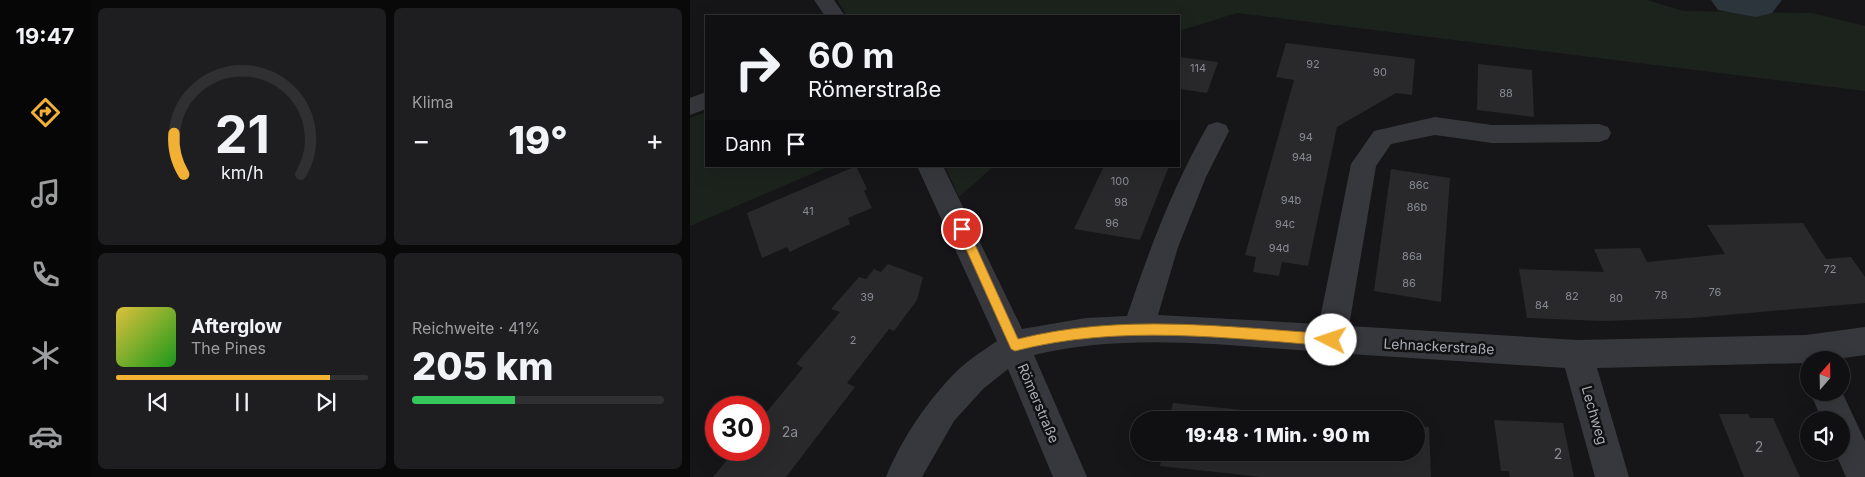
<!DOCTYPE html>
<html lang="de">
<meta charset="utf-8">
<style>
:root{--surface:#101012;--page:#1e1e20;--text:#f1f3f6;--muted:#9c9d9f;--line:#303032;--accent:#f2b134}
body{margin:0;font-family:Inter,sans-serif;background:var(--page);color:var(--text);height:100vh;display:flex;flex-direction:column;font-size:19px;white-space:nowrap}
*{box-sizing:border-box;margin:0}
p{font-size:16px;color:var(--muted)}
.icon{flex:none;width:28px;height:28px;fill:none;stroke:currentColor;stroke-width:2;stroke-linecap:round;stroke-linejoin:round}
.map{position:relative;flex:1;overflow:hidden}
.drawer{display:flex;flex-direction:column;gap:8px;padding:8px;background:#09090a;width:600px}
.drawer>*{flex:none}
.hud{position:absolute;left:15px;top:15px;width:475px;height:152px;border-radius:0px;box-shadow:0 5px 20px #0002,0 0 0 1px var(--line);background:#101012;color:var(--text);overflow:hidden}
.needle{width:32px;rotate:20deg}
.buttons{position:absolute;left:1110px;top:351px;display:grid;gap:10px}
.buttons a{display:grid;place-items:center;width:50px;height:50px;border-radius:50%;background:var(--surface);box-shadow:0 5px 20px #0002,0 0 0 1px var(--line);font-size:25px}
.speed{position:absolute;left:15px;top:396px;display:flex;gap:10px;font-size:25px;font-weight:700;text-align:center}
.speed>*{display:grid;place-content:center;width:65px;height:65px;border-radius:50%;background:var(--surface);box-shadow:0 5px 20px #0002,0 0 0 1px var(--line);line-height:1}
.speed .limit{border:8px solid #d22;background:#fff;color:#111}
.pin{position:absolute;display:grid;place-items:center;width:42px;height:42px;color:#fff;margin:-21px;border:2px solid #fff;border-radius:50%;box-shadow:0 1px 5px #0007}
.me{position:absolute;width:55px;margin:-28px;rotate:274deg;stroke-linejoin:round;filter:drop-shadow(0 0 4px #0008)}
.turn{display:flex;align-items:center;gap:18px;height:105px;padding:0 20px;font-size:22px}
.turn .icon{width:65px;height:65px;stroke-width:2.5}
.turn b{display:block;font-size:35px;line-height:42px}
.then{display:flex;align-items:center;height:48px;padding:0 20px;background:#0003;gap:10px;font-size:19px}
.big{font-size:38px;font-weight:800;line-height:1.1}
.drawer .widget{flex:1;display:flex;flex-direction:column;justify-content:center;gap:8px;min-width:0;padding:0 18px;border-radius:8px;background:var(--page)}
.drawer .dial{align-items:center;gap:0}
.dial svg{height:130px;overflow:visible;fill:none;stroke:var(--line);stroke-width:7;stroke-linecap:round;text-anchor:middle}
.dial text{fill:var(--text);stroke:none}
.song{display:flex;align-items:center;gap:15px}
.cover{width:60px;height:60px;border-radius:8px;background:linear-gradient(135deg,hsl(50 70% 55%),hsl(120 70% 35%))}
.played{height:5px;border-radius:2px;background:linear-gradient(90deg,var(--accent) 85%,var(--line) 85%)}
.keys{display:flex;justify-content:space-around;direction:ltr}
.heat{display:flex;justify-content:space-between;align-items:center;font-size:28px;direction:ltr}
.charge{height:8px;border-radius:4px;background:linear-gradient(90deg,#34c759 41%,var(--line) 0)}
.drawer .tiles{flex:1;display:grid;gap:8px;grid-template-columns:repeat(2,1fr)}
.trip{position:absolute;left:440px;top:411px;width:295px;height:50px;border-radius:25px;background:var(--surface);box-shadow:0 5px 20px #0002,0 0 0 1px var(--line);font-weight:800;line-height:50px;text-align:center}
main{display:flex;flex:1;min-height:0}
.dock{display:flex;flex-direction:column;width:90px;justify-content:space-around;align-items:center;background:#060607;color:var(--muted)}
.dock .icon{width:35px;height:35px}
.dock .selected{color:var(--accent)}
.dock b{font-size:22px;color:var(--text)}
.map>svg:first-child{display:block}
.green{fill:#1c231d}
.lines{fill:none;stroke-linecap:round;stroke-linejoin:round}
.river{fill:#2c353c;fill-rule:evenodd}
.building{fill:#29292c}
.minor{fill:#37383d;fill-rule:evenodd}
.route{fill:#f2b134;stroke:#9d7322}
.labels{text-anchor:middle;dominant-baseline:central;stroke-width:5;stroke-linejoin:round;paint-order:stroke}
.number-label{font-size:11px;fill:#888b94}
.street-label{font-size:14px;fill:#a8adb8;stroke:#111113}
.near-number-label{font-size:14px;fill:#888b94}
</style>
<main>
<nav class="dock">
<b>19:47</b>
<svg class="icon selected" aria-label="directions" viewBox="0 0 24 24"><path d="M12 3l9 9-9 9-9-9zM9 14v-3h6M13 9l2 2-2 2"/></svg>
<svg class="icon" aria-label="music" viewBox="0 0 24 24"><path d="M9 18V5l10-2v13"/><circle cx="6" cy="18" r="3"/><circle cx="16" cy="16" r="3"/></svg>
<svg class="icon" aria-label="phone" viewBox="0 0 24 24"><path d="M5 4h4l2 5-3 2q2 4 5 5l2-3 5 2v4C11 20 4 13 5 4z"/></svg>
<svg class="icon" aria-label="climate" viewBox="0 0 24 24"><path d="M12 3v18M4 7l16 10M4 17L20 7"/></svg>
<svg class="icon" aria-label="car" viewBox="0 0 24 24"><path d="M5 17H2v-5l4-1 3-4h7l3 4 3 1v5h-3M9 17h6M6 11h13"/><circle cx="7" cy="17" r="2"/><circle cx="17" cy="17" r="2"/></svg>
</nav>
<section class="drawer">
<div class="tiles">
<div class="widget dial"><svg viewBox="0 0 100 80">
<path d="M14 69A42 42 0 1 1 86 69"/>
<path d="M14 69A42 42 0 0 1 8 44" stroke="#f2b134"/>
<text x="50" y="56" font-size="32" font-weight="700">21</text>
<text x="50" y="72" font-size="11">km/h</text>
</svg></div>
<div class="widget"><p>Klima</p>
<div class="heat"><a>−</a><b class="big">19°</b><a>+</a></div>
</div>
<div class="widget">
<div class="song"><i class="cover"></i><div><b>Afterglow</b><p>The Pines</p></div></div>
<div class="played"></div>
<div class="keys"><svg class="icon" aria-label="previous" viewBox="0 0 24 24"><path d="M18 5L8 12l10 7zM5 5v14"/></svg><svg class="icon" aria-label="pause" viewBox="0 0 24 24"><path d="M8 5v14M16 5v14"/></svg><svg class="icon" aria-label="next" viewBox="0 0 24 24"><path d="M6 5l10 7-10 7zM19 5v14"/></svg></div>
</div>
<div class="widget"><p>Reichweite · 41%</p><b class="big">205 km</b><div class="charge"></div></div>
</div>
</section>
<div class="map">
<svg width="1175" height="477" viewBox="0 0 1175 477">
<rect width="100%" height="100%" fill="#161618"/>
<g class="green">
<polygon points="147,0 957,0 993,11 1122,13 1175,26 1175,91 547,13 489,31 489,16 157,16"/>
<polygon points="16,112 16,166 140,166 0,226 0,118"/>
<polygon points="255,166 304,166 269,197"/>
</g>
<g class="lines">
<polygon class="river" points="1021,0 1092,0 1082,13 1066,17 1028,10"/>
</g>
<g class="building">
<polygon points="596,43 725,59 722,95 706,93 647,127 618,266 592,262 589,276 563,272 566,257 555,255 604,80 586,77"/>
<polygon points="489,57 528,62 517,93 489,89"/>
<polygon points="788,64 842,70 844,117 787,110"/>
<polygon points="166,166 177,189 174,191 182,208 158,218 160,224 116,244 100,252 97,247 72,258 57,213"/>
<polygon points="414,166 479,166 450,240 384,229"/>
<polygon points="701,169 760,178 751,302 684,291"/>
<polygon points="1113,223 1136,259 1161,257 1175,277 1175,303 1002,318 913,321 837,318 829,269 914,272 904,249 950,248 957,262 1035,254 1017,225"/>
<polygon points="198,264 233,277 227,300 204,331 199,329 157,383 165,387 96,477 23,477 45,450 69,450 69,421 113,368 106,364 150,312 141,309 169,277 176,279 184,269 191,272"/>
<polygon points="483,403 631,418 655,420 479,420"/>
<polygon points="1029,414 1058,414 1060,418 1083,418 1110,477 1054,477"/>
<polygon points="804,420 873,423 884,477 820,477 819,471 811,471"/>
<polygon points="726,426 739,427 741,477 571,477 470,466 473,452 726,452"/>
</g>
<g class="lines">
<g class="minor">
<polygon points="124,0 144,0 155,16 135,16"/>
<polygon points="16,92 16,109 0,115 0,98"/>
<path d="M745,117L802,125L909,124L918,127L921,133L918,139L909,142L802,143L745,135L701,144L686,166L659,326L887,340L1116,335L1175,327V355L1139,360H1119V363H1116L907,368L939,477H905L875,368L645,353L641,354L636,352C539,346 439,332 344,355L397,477H363L318,369L293,389L264,421L232,477H196C212,438 239,398 269,369C281,358 294,350 307,341L227,166H253L332,329L396,318L437,316C459,250 483,186 518,125L527,122L536,125L539,131L516,177L488,247L468,315L629,324L661,164L684,131Z"/>
<polygon points="1151,390 1175,441 1175,477 1156,477 1145,452 1151,452 1151,420 1132,420 1120,392 1151,392"/>
</g>
</g>
<path class="route" d="M272,225L278,229L328,339C431,313 537,327 641,334L645,336L647,340L645,344L641,346C535,338 429,324 325,351L321,349L267,229Z"/>
<g class="labels">
<g class="number-label">
<text x="623" y="64">92</text>
<text x="508" y="68">114</text>
<text x="690" y="72">90</text>
<text x="816" y="93">88</text>
<text x="616" y="137">94</text>
<text x="612" y="157">94a</text>
<text x="430" y="181">100</text>
<text x="729" y="185">86c</text>
<text x="601" y="200">94b</text>
<text x="431" y="202">98</text>
<text x="727" y="207">86b</text>
<text x="118" y="211">41</text>
<text x="422" y="223">96</text>
<text x="595" y="224">94c</text>
<text x="589" y="248">94d</text>
<text x="722" y="256">86a</text>
<text x="1140" y="269">72</text>
<text x="719" y="283">86</text>
<text x="1025" y="292">76</text>
<text x="971" y="295">78</text>
<text x="882" y="296">82</text>
<text x="177" y="297">39</text>
<text x="926" y="298">80</text>
<text x="852" y="305">84</text>
<text x="163" y="340">2</text>
</g>
<g class="street-label">
<text transform="translate(749 346) rotate(3)">Lehnackerstraße</text>
<text transform="translate(349 403) rotate(67)">Römerstraße</text>
<text transform="translate(905 415) rotate(74)">Lechweg</text>
</g>
<g class="near-number-label">
<text x="100" y="431">2a</text>
<text x="1069" y="446">2</text>
<text x="868" y="453">2</text>
</g>
</g>
</svg>
<div class="buttons">
<a><svg class="needle" viewBox="-14 -14 28 28"><path d="M0-13l5 13h-10z" fill="#e53935"/><path d="M0 13l5-13h-10z" fill="#9c9d9f"/></svg></a>
<a><svg class="icon" aria-label="sound" viewBox="0 0 24 24"><path d="M4 9h4l5-4v14l-5-4H4zM17 9q2 3 0 6"/></svg></a>
</div>
<div class="speed"><div class="limit">30</div></div>
<div class="pin" style="left:272px;top:229px;background:#d93025"><svg class="icon" aria-label="arrive" viewBox="0 0 24 24"><path d="M6 21V4h12l-3 4 3 4H6"/></svg></div>
<svg class="me" style="left:641px;top:340px" viewBox="-20 -20 40 40"><circle r="19" fill="#fff"/><path d="M0-13L10 11 0 6-10 11z" fill="#f2b134"/></svg>
<div class="trip">19:48 · 1 Min. · 90 m</div>
<div class="hud">
<div class="turn"><svg class="icon" aria-label="right" viewBox="0 0 24 24"><path d="M7 20v-9h11M14 6l5 5-5 5"/></svg><div><b>60 m</b>Römerstraße</div></div>
<div class="then">Dann<svg class="icon" aria-label="arrive" viewBox="0 0 24 24"><path d="M6 21V4h12l-3 4 3 4H6"/></svg></div>
</div>
</div>
</main>
